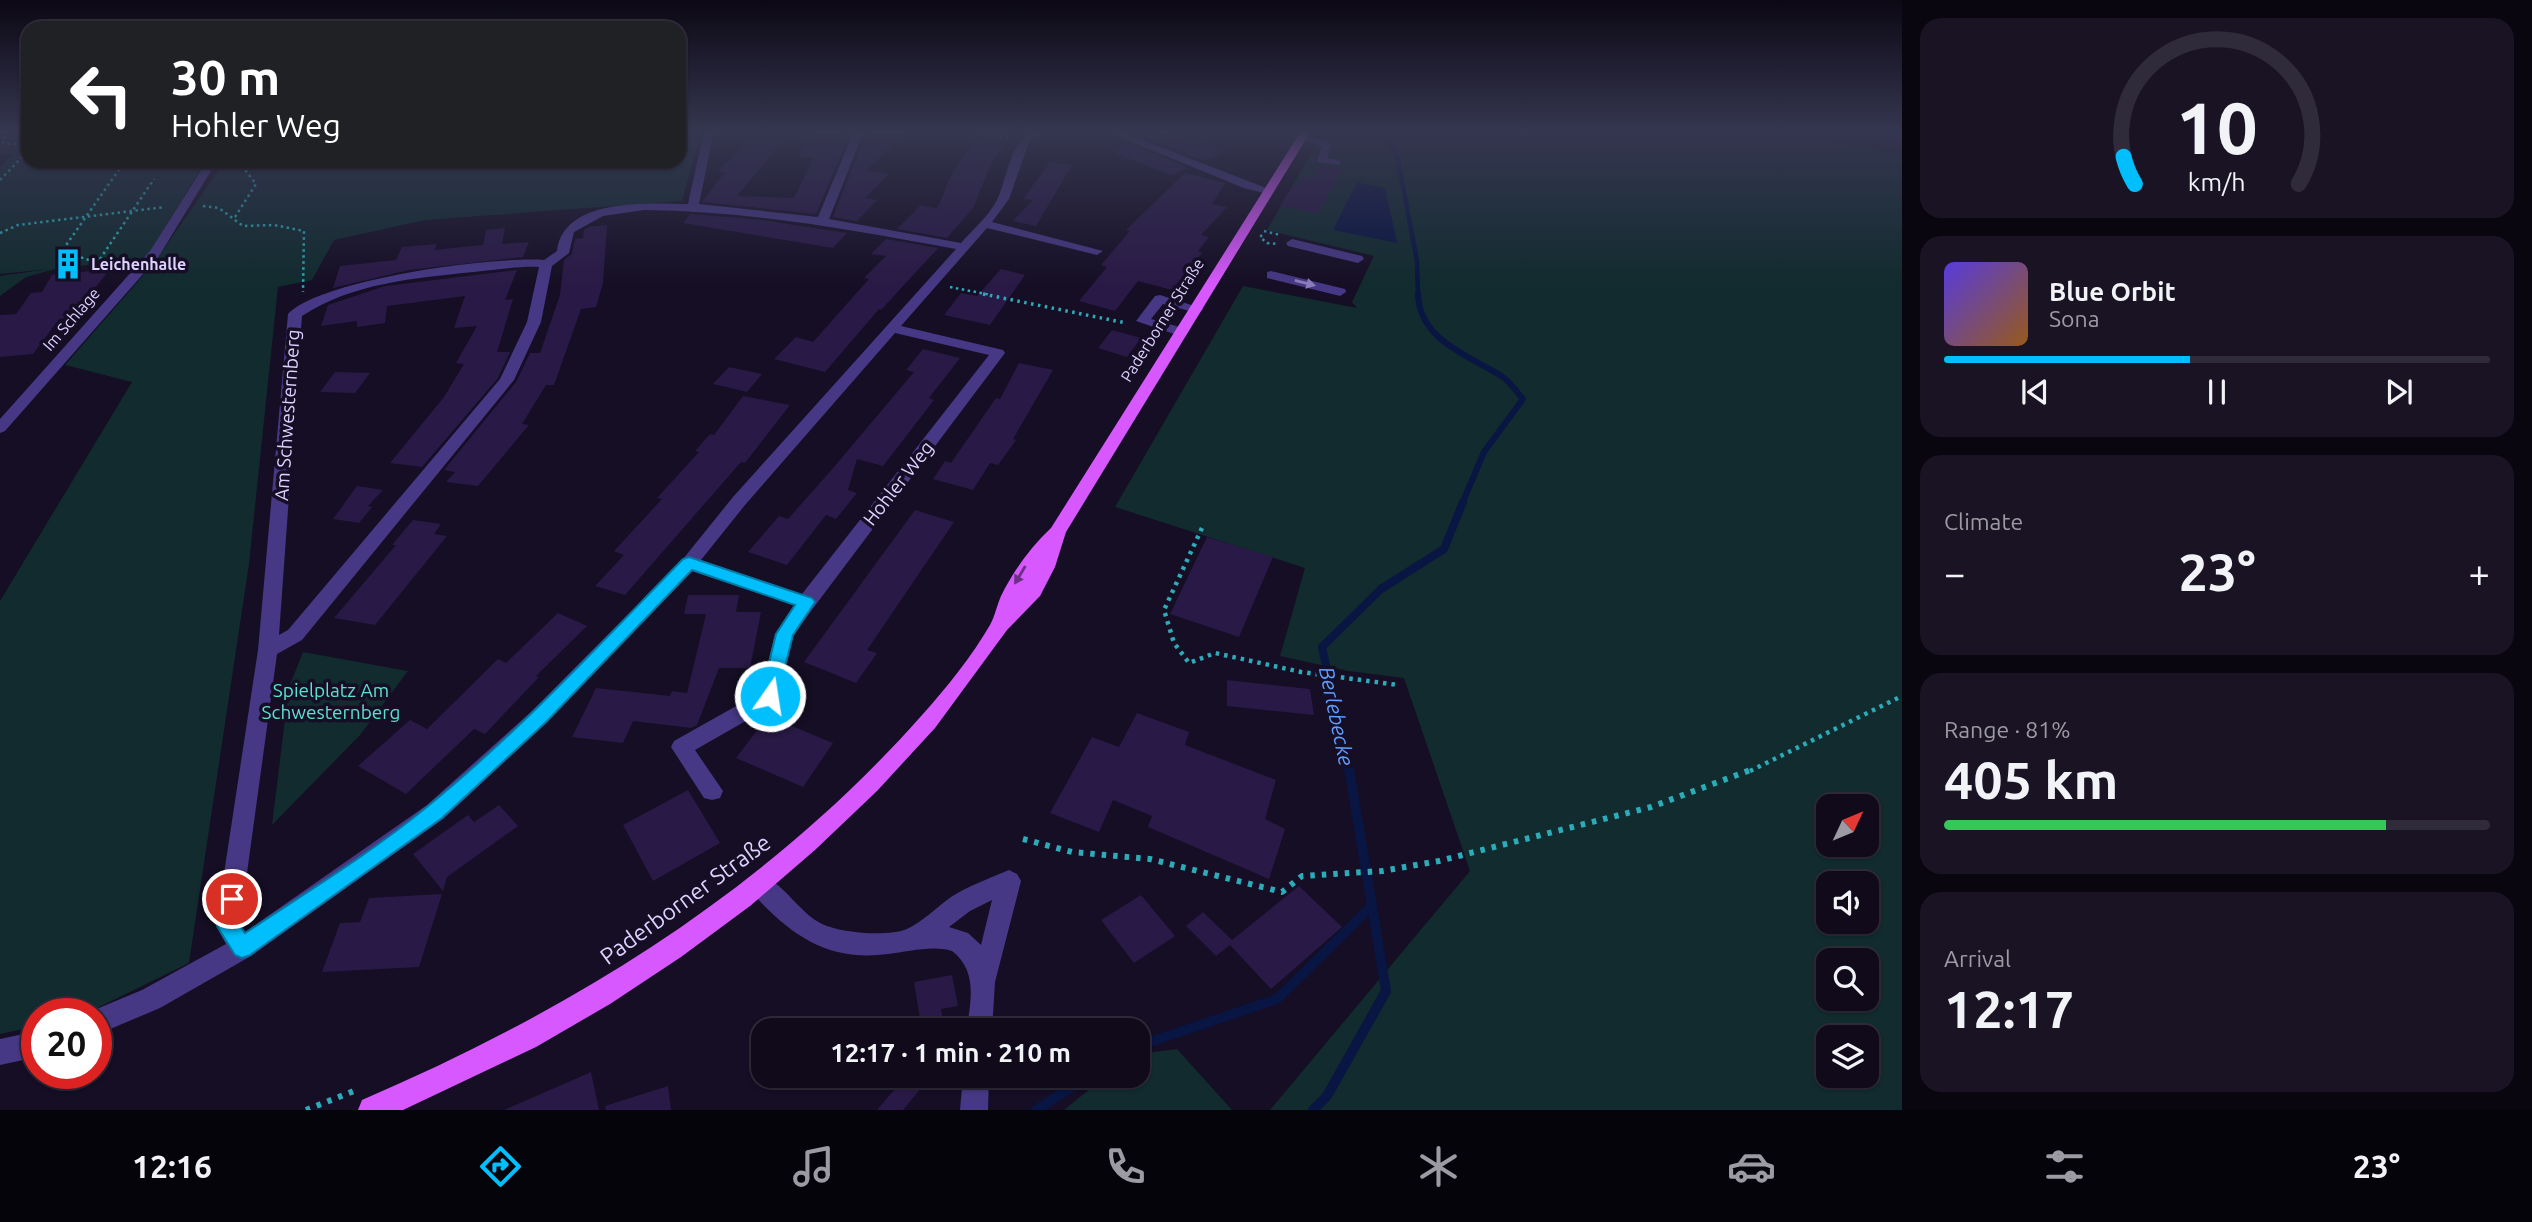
<!DOCTYPE html>
<meta charset="utf-8">
<style>
:root{--surface:#100a1b;--page:#191324;--text:#f1f3f6;--muted:#9c9aa3;--line:#302b3a;--accent:#00bffc}
body{margin:0;font-family:Ubuntu,sans-serif;background:var(--page);color:var(--text);height:100vh;display:flex;flex-direction:column;font-size:26px;white-space:nowrap}
*{box-sizing:border-box;margin:0}
p{font-size:23px;color:var(--muted)}
.icon{flex:none;width:38px;height:38px;fill:none;stroke:currentColor;stroke-width:2;stroke-linecap:round;stroke-linejoin:round}
.map{position:relative;flex:1;overflow:hidden}
.panel{display:flex;flex-direction:column;gap:18px;padding:18px;background:#09060f;width:630px}
.panel>*{flex:none}
.guide{position:absolute;left:21px;top:21px;width:665px;height:147px;border-radius:21px;box-shadow:0 2px 5px #0004,0 0 0 2px var(--line);background:#202124;color:#fff;overflow:hidden}
.needle{width:46px;rotate:46deg}
.fabs{position:absolute;left:1816px;top:794px;display:grid;gap:14px}
.fabs a{display:grid;place-items:center;width:63px;height:63px;border-radius:14px;background:var(--surface);box-shadow:0 2px 5px #0004,0 0 0 2px var(--line);font-size:35px}
.speed{position:absolute;left:21px;top:998px;display:flex;gap:14px;font-size:35px;font-weight:700;text-align:center}
.speed>*{display:grid;place-content:center;width:91px;height:91px;border-radius:50%;background:var(--surface);box-shadow:0 2px 5px #0004,0 0 0 2px var(--line);line-height:1}
.speed .limit{border:10px solid #d22;background:#fff;color:#111}
.pin{position:absolute;display:grid;place-items:center;width:60px;height:60px;color:#fff;margin:-30px;border:4px solid #fff;border-radius:50%;box-shadow:0 2px 7px #0007}
.me{position:absolute;width:77px;margin:-38px;rotate:13deg;stroke-linejoin:round;filter:drop-shadow(0 0 5px #0008)}
.turn{display:flex;align-items:center;gap:24px;height:147px;padding:0 35px;font-size:32px}
.turn .icon{width:91px;height:91px;stroke-width:2.5}
.turn b{display:block;font-size:49px;line-height:60px}
.big{font-size:52px;font-weight:700;line-height:1.1}
.panel .tile{flex:1;display:flex;flex-direction:column;justify-content:center;gap:10px;min-width:0;padding:0 24px;border-radius:21px;background:var(--page)}
.panel .dial{align-items:center;gap:0}
.dial svg{height:182px;overflow:visible;fill:none;stroke:var(--line);stroke-width:7;stroke-linecap:round;text-anchor:middle}
.dial text{fill:var(--text);stroke:none}
.song{display:flex;align-items:center;gap:21px}
.cover{width:84px;height:84px;border-radius:10px;background:linear-gradient(135deg,hsl(250 70% 55%),hsl(30 70% 35%))}
.played{height:7px;border-radius:4px;background:linear-gradient(90deg,var(--accent) 45%,var(--line) 45%)}
.keys{display:flex;justify-content:space-around;direction:ltr}
.heat{display:flex;justify-content:space-between;align-items:center;font-size:38px;direction:ltr}
.charge{height:10px;border-radius:5px;background:linear-gradient(90deg,#34c759 81%,var(--line) 0)}
.trip{position:absolute;left:751px;top:1018px;width:399px;height:70px;border-radius:21px;background:var(--surface);box-shadow:0 2px 5px #0004,0 0 0 2px var(--line);font-weight:700;line-height:70px;text-align:center}
.dock{display:flex;height:112px;justify-content:space-around;align-items:center;background:#06040b;color:var(--muted)}
.dock .icon{width:49px;height:49px}
.dock .selected{color:var(--accent)}
.dock b{font-size:32px;color:var(--text)}
main{display:flex;flex:1;min-height:0}
.map>svg:first-child{display:block}
.green{fill:#112b2e;fill-rule:evenodd}
.water{fill:#091542}
.lines{fill:none;stroke-linecap:round;stroke-linejoin:round}
.stream-far3{stroke:#091542;stroke-width:4.5}
.stream-far2{stroke:#091542;stroke-width:6}
.stream-far1{stroke:#091542;stroke-width:8}
.stream{stroke:#091542;stroke-width:10}
.building{fill:#291946}
.path-far3{stroke:#2cacb8;stroke-width:2.5;stroke-dasharray:2.5 3.5;stroke-linecap:butt}
.path-far2{stroke:#2cacb8;stroke-width:3.5;stroke-dasharray:2.5 4.5;stroke-linecap:butt}
.path-far1{stroke:#2cacb8;stroke-width:4.5;stroke-dasharray:3.5 5;stroke-linecap:butt}
.path{stroke:#2cacb8;stroke-width:6;stroke-dasharray:4.5 7;stroke-linecap:butt}
.minor{fill:#463884;fill-rule:evenodd}
.major{fill:#d858ff;fill-rule:evenodd}
.oneway{fill:#8a7dbb}
.oneway2{fill:#6d2f87}
.route{fill:#00bffc;stroke:#007ca4;stroke-width:2}
.labels{text-anchor:middle;dominant-baseline:central;stroke-width:7;stroke-linejoin:round;paint-order:stroke}
.far-poi-label{font-size:16px;font-weight:bold;fill:#ddd1ff;stroke:#150e24;text-anchor:start}
.far-street-label{font-size:16px;fill:#ddd1ff;stroke:#150e24}
.street-label{font-size:19px;fill:#ddd1ff;stroke:#150e24}
.park-label{font-size:19px;fill:#5ae2d3;stroke:#150e24}
.water-label{font-size:21px;font-style:italic;fill:#5f9eff;stroke:#150e24}
.near-street-label{font-size:23px;fill:#ddd1ff;stroke:#150e24}
</style>
<main>
<div class="map">
<svg width="1902" height="1110" viewBox="0 0 1902 1110">
<rect width="100%" height="100%" fill="#150e24"/>
<g class="green">
<polygon points="0,131 28,131 28,161 195,161 190,168 202,167 146,258 55,269 26,277 0,296 0,276 50,269 0,274 0,167 13,154 0,154"/>
<polygon points="679,131 701,131 682,201 425,220 334,240 312,280 278,287 249,564 189,963 87,1013 37,1013 37,1026 0,1034 0,601 132,382 65,365 154,263 225,161 679,161"/>
<path d="M1324,131H1780L1786,135L1902,154V1110H1270L1470,871L1404,678L1348,671L1280,656L1305,568L1115,507L1243,286L1357,308L1352,302L1374,256L1267,230ZM1829,807H1867V845H1829ZM1829,884H1867V922H1829ZM1829,961H1867V999H1829ZM1829,1038H1867V1076H1829Z"/>
<polygon points="303,652 408,671 360,735 272,825 289,687"/>
<polygon points="1177,1049 1232,1110 1064,1110 1106,1076 1138,1076 1138,1057 1145,1053"/>
</g>
<polygon class="water" points="1357,182 1385,188 1397,243 1333,230"/>
<g class="lines">
<polyline class="stream-far3" points="1382,131 1397,154 1417,261 1418,295"/>
<path class="stream-far2" d="M1418,294C1419,339 1467,355 1500,375C1509,380 1516,391 1523,399L1484,452L1462,504"/>
<polyline class="stream-far1" points="1349,771 1322,647 1381,589 1444,549 1463,502"/>
<g class="stream">
<polyline points="1138,1046 1277,999 1372,906 1349,769"/>
<polyline points="1036,1110 1089,1076"/>
<polyline points="1313,1110 1327,1096 1386,991 1372,906"/>
</g>
</g>
<g class="building">
<polygon points="811,131 850,133 816,214 702,202 725,172 718,171 750,139 783,141 737,196 794,198 814,158 798,157"/>
<polygon points="875,131 907,131 867,170 889,174 865,198 877,200 857,221 833,217 866,134"/>
<polygon points="1164,131 1177,133 1226,151 1204,161 1145,138"/>
<polygon points="975,140 1005,145 992,161 973,208 947,238 897,229 921,205 937,209 953,171"/>
<polygon points="1131,144 1188,168 1171,175 1112,152"/>
<polygon points="1050,162 1072,165 1036,226 1013,221 1033,200 1023,199"/>
<polygon points="1321,165 1343,169 1318,213 1280,206 1292,187 1296,188 1304,176 1314,178"/>
<polygon points="1185,173 1225,183 1212,204 1227,207 1201,235 1209,237 1198,251 1202,253 1172,290 1138,281 1115,311 1079,301 1107,267 1101,265 1130,231 1126,230"/>
<polygon points="690,214 762,220 847,233 833,248 683,223"/>
<polygon points="607,225 603,283 596,307 581,309 554,385 546,385 522,424 529,425 478,486 446,482 455,472 444,470 516,382 530,353 540,353 560,295 564,260 572,254 575,239 583,238 584,230 589,227"/>
<polygon points="505,228 502,244 529,242 523,257 409,270 333,288 340,266 396,260 402,247 437,244 434,250 483,245 486,230"/>
<polygon points="886,239 938,248 881,310 879,309 825,372 774,359 796,337 813,342 869,279 864,278 886,256 871,254"/>
<polygon points="110,269 77,311 69,318 59,319 33,354 0,357 0,315 16,314 31,293 42,292 52,275"/>
<polygon points="1001,269 1025,275 990,325 944,315 961,293 977,296"/>
<polygon points="517,270 505,300 513,299 497,352 510,352 498,378 422,467 390,463 444,397 464,364 456,363 477,326 454,328 465,296 387,306 385,323 357,327 357,321 321,326 328,305 385,286"/>
<polygon points="1112,330 1141,338 1127,357 1098,348"/>
<polygon points="923,349 960,358 929,398 934,400 883,466 857,459 848,490 857,493 836,519 826,515 787,565 748,552 779,516 788,519 834,467 914,372 906,370"/>
<polygon points="1019,363 1053,370 1013,439 1016,440 998,465 990,463 973,490 933,479 945,461 951,463 996,398 1000,399"/>
<polygon points="729,367 762,374 747,392 713,384"/>
<polygon points="335,372 370,373 355,393 320,392"/>
<polygon points="743,396 790,405 745,463 741,462 625,595 595,586 624,555 614,551 662,499 657,498 699,452 695,451 710,434 714,435"/>
<polygon points="357,486 383,490 368,506 372,507 359,523 333,519"/>
<polygon points="915,510 954,522 867,650 877,653 856,683 804,662"/>
<polygon points="413,520 441,524 434,534 447,536 375,625 334,618 396,545 392,545"/>
<polygon points="1207,537 1273,557 1239,637 1170,614"/>
<polygon points="688,595 739,595 736,612 761,612 750,668 719,668 697,725 691,728 633,721 623,743 572,737 596,688 670,696 672,691 687,693 706,614 684,614"/>
<polygon points="558,613 587,626 536,676 539,677 485,734 474,729 406,794 358,766 410,720 427,729 498,659 506,663"/>
<polygon points="1227,680 1310,689 1314,715 1227,706"/>
<polygon points="1137,713 1189,732 1185,745 1276,780 1265,819 1285,829 1269,879 1148,827 1152,816 1113,800 1099,832 1050,813 1092,737 1119,747"/>
<polygon points="768,716 833,743 803,787 736,758"/>
<polygon points="688,790 720,843 653,881 623,825"/>
<polygon points="499,805 518,826 447,877 443,891 413,854 468,815 474,822"/>
<polygon points="1299,886 1342,927 1271,989 1230,945 1216,956 1186,926 1203,912 1232,940"/>
<polygon points="442,894 419,967 322,972 340,923 360,922 369,898"/>
<polygon points="1141,895 1175,936 1134,963 1101,920"/>
<polygon points="952,975 958,1006 941,1009 945,1031 922,1031 914,982"/>
<polygon points="591,1072 599,1110 504,1110"/>
<polygon points="906,1076 931,1076 903,1110 877,1110"/>
<polygon points="668,1086 671,1110 606,1110 605,1106"/>
</g>
<g class="lines">
<g class="path-far3">
<polyline points="8,131 2,141 5,144 28,143"/>
<polyline points="970,131 1010,138"/>
<polyline points="0,180 28,151"/>
<polyline points="203,206 219,208 243,226 274,225 304,231 303,292"/>
<polyline points="235,217 256,184 246,171 252,161"/>
<polyline points="1264,231 1280,235"/>
<polyline points="0,233 18,225 165,207"/>
<polyline points="1262,235 1260,237 1267,243 1278,244"/>
<polyline points="100,259 154,179"/>
<polyline points="89,260 62,251 125,161"/>
<polyline points="950,287 991,295"/>
</g>
<polyline class="path-far2" points="983,294 1126,323"/>
<g class="path-far1">
<polyline points="1202,528 1164,610 1174,643 1189,663 1215,653 1301,672 1398,685"/>
<polyline points="1750,771 1902,696"/>
</g>
<g class="path">
<polyline points="1023,839 1072,852 1150,859 1282,892 1302,876 1382,871 1439,861 1651,807 1753,769"/>
<polyline points="306,1110 354,1091"/>
</g>
<g class="minor">
<path d="M704,131H714L699,204L818,217L854,131H864L829,219L961,243C973,229 989,216 997,200C1009,175 1010,131 1043,131L1029,142L1009,199L992,222L1103,251L1097,255L987,228L901,326L1003,350L1005,353L793,635L777,703L695,750L723,791L720,798L712,800L704,798L671,747L674,741L761,692L775,634L794,605L692,571L546,723L443,819L251,956L160,1008L96,1035V1013H87L142,990L226,944L216,926L258,650L288,314C321,279 494,256 544,260L557,251C563,198 647,203 688,204ZM644,210C750,211 852,230 956,249L733,497L683,559L532,711L427,805L245,932L240,924L277,654L302,640L514,380L541,322L552,266L569,253L574,232L603,216ZM539,267L527,322L500,379L288,630L279,635L302,316C352,283 415,278 474,272C495,270 518,266 539,267ZM895,333L989,355L802,594L701,560L745,505Z"/>
<polygon points="1105,131 1119,131 1274,191 1268,194 1244,188"/>
<polygon points="1299,134 1332,143 1327,158 1340,161 1340,165 1317,162 1322,146 1299,138"/>
<polygon points="207,161 217,161 159,256 5,431 0,433 0,419 150,251"/>
<polygon points="1292,239 1362,256 1364,259 1358,263 1288,246 1286,243"/>
<polygon points="1271,271 1345,289 1346,292 1340,296 1267,278 1267,272"/>
<polygon points="1160,295 1204,309 1197,313 1163,304 1151,319 1187,329 1187,335 1177,335 1136,321 1155,296"/>
<path d="M1009,870L1017,874L1021,881L995,982L992,1031H966C971,1002 978,971 952,951C932,945 908,952 888,954C827,962 791,935 752,893L748,885L752,877L760,874C784,883 798,912 822,924C841,933 887,937 907,929C922,922 937,907 951,897C968,886 990,878 1009,870ZM992,900L981,945L968,933L949,927L970,911Z"/>
<polygon points="37,1031 37,1057 0,1065 0,1039"/>
<polygon points="963,1076 989,1076 988,1110 960,1110"/>
</g>
<path class="major" d="M1301,131H1311L1066,532L1055,567L1040,596L1007,630L935,728L877,791L815,850L750,906L681,957L610,1004L536,1047L403,1110H358L362,1100C576,1008 768,889 923,714C947,687 972,656 990,625C995,616 997,605 1001,596C1014,570 1030,548 1051,528Z"/>
</g>
<defs><path id="oneway-solid" d="M-6-.8H1V-3.2L6.5 0L1 3.2V.8H-6Z" transform="scale(1.75)"/></defs>
<use class="oneway" href="#oneway-solid" transform="translate(1305 283) rotate(14)"/>
<use class="oneway2" href="#oneway-solid" transform="translate(1020 575) rotate(121)"/>
<linearGradient id="sky" x2="0" y2="1"><stop stop-color="#0c0814"/><stop offset="0.46" stop-color="#353650"/><stop offset="1" stop-color="#353650" stop-opacity="0"/></linearGradient>
<rect width="1902" height="286" fill="url(#sky)"/>
<path class="route" d="M689,557L812,598L815,602L793,635L776,702H763L761,696L776,634L795,605L692,570L546,722L442,818L250,955L242,958L235,955L217,926L224,892L232,889L239,892L242,899L239,924L245,933C307,892 371,853 428,806C520,731 601,643 683,559Z"/>
<defs>
<g id="building-bare" transform="scale(2.415)"><path d="M-4-6H4V6H1V3H-1V6H-4ZM-2.5-4.3h1.7v1.8h-1.7ZM.8-4.3h1.7v1.8H.8ZM-2.5-1h1.7V.8h-1.7ZM.8-1h1.7V.8H.8Z" fill="#00bffc" stroke="#150e24" stroke-width="2.5" paint-order="stroke"/></g>
</defs>
<g fill-rule="evenodd">
<use href="#building-bare" x="68" y="264"/>
</g>
<g class="labels">
<g class="far-poi-label">
<text x="91" y="264">Leichenhalle</text>
</g>
<g class="far-street-label">
<text transform="translate(71 319) rotate(-49)">Im Schlage</text>
<text transform="translate(1162 320) rotate(-58)">Paderborner Straße</text>
</g>
<g class="street-label">
<text transform="translate(287 415) rotate(-86)">Am Schwesternberg</text>
<text transform="translate(898 483) rotate(-52)">Hohler Weg</text>
</g>
<g class="park-label">
<text x="331" y="690">Spielplatz Am<tspan x="331" dy="22">Schwesternberg</tspan></text>
</g>
<g class="water-label">
<text transform="translate(1337 716) rotate(78)">Berlebecke</text>
</g>
<g class="near-street-label">
<text transform="translate(685 899) rotate(-36)">Paderborner Straße</text>
</g>
</g>
</svg>
<div class="fabs">
<a><svg class="needle" viewBox="-14 -14 28 28"><path d="M0-13l5 13h-10z" fill="#e53935"/><path d="M0 13l5-13h-10z" fill="#9c9aa3"/></svg></a>
<a><svg class="icon" aria-label="sound" viewBox="0 0 24 24"><path d="M4 9h4l5-4v14l-5-4H4zM17 9q2 3 0 6"/></svg></a>
<a><svg class="icon" aria-label="search" viewBox="0 0 24 24"><circle cx="10" cy="10" r="6"/><path d="M15 15l6 6"/></svg></a>
<a><svg class="icon" aria-label="layers" viewBox="0 0 24 24"><path d="M12 4l9 5-9 5-9-5zM3 14l9 5 9-5"/></svg></a>
</div>
<div class="speed"><div class="limit">20</div></div>
<div class="pin" style="left:232px;top:899px;background:#d93025"><svg class="icon" aria-label="arrive" viewBox="0 0 24 24"><path d="M6 21V4h12l-3 4 3 4H6"/></svg></div>
<svg class="me" style="left:770px;top:696px" viewBox="-20 -20 40 40"><circle r="17" fill="#00bffc" stroke="#fff" stroke-width="3"/><path d="M0-11L8 9 0 5-8 9z" fill="#fff"/></svg>
<div class="trip">12:17 · 1 min · 210 m</div>
<div class="guide">
<div class="turn"><svg class="icon" aria-label="left" viewBox="0 0 24 24"><path d="M17 20v-9H6M10 6l-5 5 5 5"/></svg><div><b>30 m</b>Hohler Weg</div></div>
</div>
</div>
<section class="panel">
<div class="tile dial"><svg viewBox="0 0 100 80">
<path d="M14 69A42 42 0 1 1 86 69"/>
<path d="M14 69A42 42 0 0 1 9 57" stroke="#00bffc"/>
<text x="50" y="56" font-size="32" font-weight="700">10</text>
<text x="50" y="72" font-size="11">km/h</text>
</svg></div>
<div class="tile">
<div class="song"><i class="cover"></i><div><b>Blue Orbit</b><p>Sona</p></div></div>
<div class="played"></div>
<div class="keys"><svg class="icon" aria-label="previous" viewBox="0 0 24 24"><path d="M18 5L8 12l10 7zM5 5v14"/></svg><svg class="icon" aria-label="pause" viewBox="0 0 24 24"><path d="M8 5v14M16 5v14"/></svg><svg class="icon" aria-label="next" viewBox="0 0 24 24"><path d="M6 5l10 7-10 7zM19 5v14"/></svg></div>
</div>
<div class="tile"><p>Climate</p>
<div class="heat"><a>−</a><b class="big">23°</b><a>+</a></div>
</div>
<div class="tile"><p>Range · 81%</p><b class="big">405 km</b><div class="charge"></div></div>
<div class="tile"><p>Arrival</p><b class="big">12:17</b></div>
</section>
</main>
<nav class="dock">
<b>12:16</b>
<svg class="icon selected" aria-label="directions" viewBox="0 0 24 24"><path d="M12 3l9 9-9 9-9-9zM9 14v-3h6M13 9l2 2-2 2"/></svg>
<svg class="icon" aria-label="music" viewBox="0 0 24 24"><path d="M9 18V5l10-2v13"/><circle cx="6" cy="18" r="3"/><circle cx="16" cy="16" r="3"/></svg>
<svg class="icon" aria-label="phone" viewBox="0 0 24 24"><path d="M5 4h4l2 5-3 2q2 4 5 5l2-3 5 2v4C11 20 4 13 5 4z"/></svg>
<svg class="icon" aria-label="climate" viewBox="0 0 24 24"><path d="M12 3v18M4 7l16 10M4 17L20 7"/></svg>
<svg class="icon" aria-label="car" viewBox="0 0 24 24"><path d="M5 17H2v-5l4-1 3-4h7l3 4 3 1v5h-3M9 17h6M6 11h13"/><circle cx="7" cy="17" r="2"/><circle cx="17" cy="17" r="2"/></svg>
<svg class="icon" aria-label="filters" viewBox="0 0 24 24"><path d="M4 7h16M4 17h16"/><circle cx="9" cy="7" r="2"/><circle cx="15" cy="17" r="2"/></svg>
<b>23°</b>
</nav>
